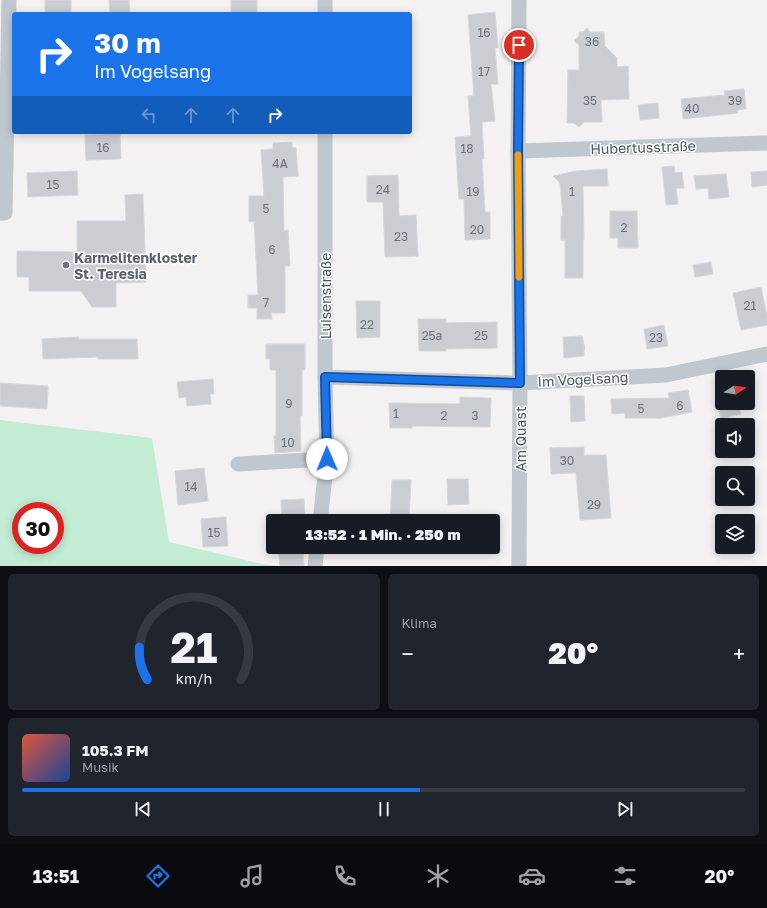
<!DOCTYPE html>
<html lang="de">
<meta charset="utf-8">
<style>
:root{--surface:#171b24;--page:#20242c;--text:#f1f3f6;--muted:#9ea1a6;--line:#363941;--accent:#1a73e8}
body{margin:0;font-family:"Golos Text",sans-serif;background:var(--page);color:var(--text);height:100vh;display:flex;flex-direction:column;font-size:15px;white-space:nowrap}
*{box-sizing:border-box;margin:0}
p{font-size:13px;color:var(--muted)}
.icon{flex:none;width:22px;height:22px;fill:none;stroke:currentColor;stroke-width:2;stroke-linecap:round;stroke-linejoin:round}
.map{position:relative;height:566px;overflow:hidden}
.drawer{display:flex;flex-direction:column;gap:8px;padding:8px;background:#0d0f14;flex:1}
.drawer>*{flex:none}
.guide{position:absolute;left:12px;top:12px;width:400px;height:122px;border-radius:4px;box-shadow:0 2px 10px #0003;background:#1a73e8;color:#fff;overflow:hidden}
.needle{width:26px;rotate:78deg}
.buttons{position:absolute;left:715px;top:370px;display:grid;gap:8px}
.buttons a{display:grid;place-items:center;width:40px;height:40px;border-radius:4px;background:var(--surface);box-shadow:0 2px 10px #0003;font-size:20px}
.speed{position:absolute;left:12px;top:502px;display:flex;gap:8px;font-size:20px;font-weight:700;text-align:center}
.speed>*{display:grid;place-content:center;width:52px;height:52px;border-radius:50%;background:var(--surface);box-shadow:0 2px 10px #0003;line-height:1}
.speed .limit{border:6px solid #d22;background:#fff;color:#111}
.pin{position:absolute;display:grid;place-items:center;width:34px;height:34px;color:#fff;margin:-17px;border:2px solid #fff;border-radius:50%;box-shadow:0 1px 4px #0007}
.me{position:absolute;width:44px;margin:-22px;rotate:359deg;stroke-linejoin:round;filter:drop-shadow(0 0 3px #0008)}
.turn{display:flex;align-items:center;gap:14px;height:84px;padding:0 16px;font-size:18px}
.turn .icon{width:52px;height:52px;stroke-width:2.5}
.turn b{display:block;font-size:28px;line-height:34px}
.lanes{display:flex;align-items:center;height:38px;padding:0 16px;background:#0003;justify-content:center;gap:20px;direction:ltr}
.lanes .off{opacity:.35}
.big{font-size:30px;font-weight:800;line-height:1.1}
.drawer .widget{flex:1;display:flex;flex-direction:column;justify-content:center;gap:6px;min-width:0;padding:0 14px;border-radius:6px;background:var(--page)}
.drawer .dial{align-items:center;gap:0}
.dial svg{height:104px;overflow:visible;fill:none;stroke:var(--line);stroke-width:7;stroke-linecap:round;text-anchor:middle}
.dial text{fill:var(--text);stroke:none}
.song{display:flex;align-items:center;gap:12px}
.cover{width:48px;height:48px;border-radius:6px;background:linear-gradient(135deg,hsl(10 70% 55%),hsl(220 70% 35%))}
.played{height:4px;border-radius:2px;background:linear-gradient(90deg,var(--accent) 55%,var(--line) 55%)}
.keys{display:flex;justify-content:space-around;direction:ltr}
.heat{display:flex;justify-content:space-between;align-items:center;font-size:22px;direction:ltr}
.drawer .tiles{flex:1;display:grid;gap:8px;grid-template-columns:1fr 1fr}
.widget:last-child{grid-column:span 2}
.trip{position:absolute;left:266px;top:514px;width:234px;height:40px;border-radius:4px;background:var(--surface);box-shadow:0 2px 10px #0003;font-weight:800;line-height:40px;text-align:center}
.tab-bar{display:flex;height:64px;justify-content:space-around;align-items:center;background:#090b0e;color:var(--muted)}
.tab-bar .icon{width:28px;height:28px}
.tab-bar .selected{color:var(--accent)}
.tab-bar b{font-size:18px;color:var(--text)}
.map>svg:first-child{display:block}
.green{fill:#c3ecd4;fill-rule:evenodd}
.building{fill:#cbcdd2;stroke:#d5d7db}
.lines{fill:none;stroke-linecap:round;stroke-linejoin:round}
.minor{stroke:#c0c7ce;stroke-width:15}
.route-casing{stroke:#114b97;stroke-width:10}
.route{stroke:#1a73e8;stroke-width:7}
.slow{stroke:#f59e0b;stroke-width:7}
.worship-dot{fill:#6b7280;stroke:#fff;stroke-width:1.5}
.labels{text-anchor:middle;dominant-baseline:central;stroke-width:3;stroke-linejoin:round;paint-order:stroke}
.number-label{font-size:12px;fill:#6a727a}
.street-label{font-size:14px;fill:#4a535d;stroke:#fff}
.worship-label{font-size:14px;font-weight:bold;fill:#5b616d;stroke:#fff;text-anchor:start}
</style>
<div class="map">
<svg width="767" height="566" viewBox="0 0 767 566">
<rect width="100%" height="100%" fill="#f3f1f1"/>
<path class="green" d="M0,420L152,438L169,542L262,564L278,566H0ZM21,511H55V545H21Z"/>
<g class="building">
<rect x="45" y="0" width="26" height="14"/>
<polygon points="109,0 129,0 130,14 110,14"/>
<rect x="231" y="0" width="26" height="14"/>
<polygon points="495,12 498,48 495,48 498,84 491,84 495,121 482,122 484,159 482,159 485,212 490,212 490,239 465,240 464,199 459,199 455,137 471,136 468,96 474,96 468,15"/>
<polygon points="587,28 590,32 604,32 605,46 617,58 617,67 628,66 629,99 601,100 602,122 584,122 579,127 574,123 567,123 568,70 579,70 579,45 574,41 579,36 579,32 583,32"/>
<polygon points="744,89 746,109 737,110 738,113 683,119 681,99 725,95 724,91"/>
<polygon points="658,103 659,118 640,120 638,105"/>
<polygon points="120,133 121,159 86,160 85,135"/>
<polygon points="292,142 292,148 296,148 298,176 283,177 284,231 288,230 290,266 285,266 285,313 271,313 272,319 257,319 257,308 248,308 248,295 258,295 254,221 249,222 249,196 264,196 261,150 273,149 273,143"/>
<polygon points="674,166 675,173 682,172 684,188 676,188 678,204 666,205 662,167"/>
<polygon points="607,169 608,186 583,186 584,240 583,240 583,278 565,278 565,240 561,240 561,216 563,216 560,183 553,176 576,171"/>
<polygon points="77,171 78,195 28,197 27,173"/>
<polygon points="767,171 767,185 752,187 751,172"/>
<polygon points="726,174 729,197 709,199 708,188 696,189 694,176"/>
<polygon points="398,175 399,216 416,215 418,256 385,257 383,202 367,202 367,176"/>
<polygon points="143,194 146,282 116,283 116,307 92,307 81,291 29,291 29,277 17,277 17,251 77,252 77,221 126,221 125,195"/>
<polygon points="610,211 637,211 638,248 618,248 618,238 610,238"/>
<polygon points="711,262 713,274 695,277 693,265"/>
<polygon points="761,287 767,316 767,325 741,330 733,293"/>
<polygon points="356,301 380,301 380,337 357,338"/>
<polygon points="418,319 446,319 446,323 497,322 497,348 446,349 446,351 419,351"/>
<polygon points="664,325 668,346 647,349 644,329"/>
<polygon points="582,336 585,349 584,349 584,356 564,358 563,337"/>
<polygon points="79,337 79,339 137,339 138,359 98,359 98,357 43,359 42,339"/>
<polygon points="266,344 305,344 305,370 302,370 302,416 300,416 301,451 275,453 274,436 276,436 276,370 270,370 270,359 266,359"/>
<polygon points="213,379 214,394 210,394 211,404 187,406 186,397 179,398 177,382"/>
<polygon points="0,383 48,386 47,409 0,406"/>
<polygon points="688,390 692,412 661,418 625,418 625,413 612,414 611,399 669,398 668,393"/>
<polygon points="570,396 584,396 585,421 571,422"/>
<polygon points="460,397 491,398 490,427 412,426 412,428 390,428 389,403 460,404"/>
<polygon points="717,403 738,403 741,414 721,419"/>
<polygon points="584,447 584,455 606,455 611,518 580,520 576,473 551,474 550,448"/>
<polygon points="204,468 208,501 178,505 175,471"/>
<polygon points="447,479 468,479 469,504 448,505"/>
<polygon points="392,480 411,480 409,521 390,521"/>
<polygon points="304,499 305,520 282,521 281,500"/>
<polygon points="226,517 228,546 203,547 201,519"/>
<polygon points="303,547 304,566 280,566 278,548"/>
</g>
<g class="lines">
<g class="minor">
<polyline points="325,0 325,14"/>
<polyline points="518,151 767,143"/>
<polyline points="0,213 5,213 9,0"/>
<polyline points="325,377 520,383 666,375 767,354"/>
<polyline points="238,464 327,459"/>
<polyline points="320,521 327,459 325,377 325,132"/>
<polyline points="315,566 317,547"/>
<polyline points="519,566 520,383 518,151 519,0"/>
</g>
</g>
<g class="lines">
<g class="route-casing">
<polyline id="route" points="327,459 325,377 520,383 518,151 519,45"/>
</g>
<use href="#route" class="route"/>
<polyline class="slow" points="518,155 519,277"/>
</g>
<circle class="worship-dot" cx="66" cy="265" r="4"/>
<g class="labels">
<g class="number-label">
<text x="484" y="32">16</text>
<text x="592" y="41">36</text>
<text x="484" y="71">17</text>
<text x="590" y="100">35</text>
<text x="735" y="100">39</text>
<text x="692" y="108">40</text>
<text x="103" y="147">16</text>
<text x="467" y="148">18</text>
<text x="280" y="163">4A</text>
<text x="53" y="184">15</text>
<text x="383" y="189">24</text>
<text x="473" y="191">19</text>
<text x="572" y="191">1</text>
<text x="266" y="208">5</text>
<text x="624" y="227">2</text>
<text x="477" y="229">20</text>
<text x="401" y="236">23</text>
<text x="272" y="249">6</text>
<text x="266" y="302">7</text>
<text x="750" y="305">21</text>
<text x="367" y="324">22</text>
<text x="432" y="335">25a</text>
<text x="481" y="335">25</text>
<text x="656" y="337">23</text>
<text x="289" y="403">9</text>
<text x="680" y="405">6</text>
<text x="641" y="408">5</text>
<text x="396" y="413">1</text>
<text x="444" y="415">2</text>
<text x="475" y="415">3</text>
<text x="288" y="442">10</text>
<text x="567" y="460">30</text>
<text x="191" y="486">14</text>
<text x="594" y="504">29</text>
<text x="214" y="532">15</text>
</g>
<g class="street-label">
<text transform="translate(643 147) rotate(-2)">Hubertusstraße</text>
<text transform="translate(325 296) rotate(-90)">Luisenstraße</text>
<text transform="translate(583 379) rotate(-3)">Im Vogelsang</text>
<text transform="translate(520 439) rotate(-90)">Am Quast</text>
</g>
<g class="worship-label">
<text x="74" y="257">Karmelitenkloster<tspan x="74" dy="16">St. Teresia</tspan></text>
</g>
</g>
</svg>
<div class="buttons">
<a><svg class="needle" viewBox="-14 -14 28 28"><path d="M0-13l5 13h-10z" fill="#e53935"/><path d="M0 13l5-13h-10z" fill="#9ea1a6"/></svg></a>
<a><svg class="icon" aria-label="sound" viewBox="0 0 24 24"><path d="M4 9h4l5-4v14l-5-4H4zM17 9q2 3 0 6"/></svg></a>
<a><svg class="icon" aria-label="search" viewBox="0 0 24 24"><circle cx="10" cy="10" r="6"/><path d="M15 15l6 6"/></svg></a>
<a><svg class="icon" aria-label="layers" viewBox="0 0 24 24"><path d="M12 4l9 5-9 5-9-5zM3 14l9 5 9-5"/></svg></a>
</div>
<div class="speed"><div class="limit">30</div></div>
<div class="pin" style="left:519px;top:45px;background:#d93025"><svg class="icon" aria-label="arrive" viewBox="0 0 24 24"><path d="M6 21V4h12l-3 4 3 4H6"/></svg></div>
<svg class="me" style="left:327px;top:459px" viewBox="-20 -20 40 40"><circle r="19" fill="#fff"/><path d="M0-13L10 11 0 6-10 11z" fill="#1a73e8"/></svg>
<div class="trip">13:52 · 1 Min. · 250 m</div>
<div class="guide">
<div class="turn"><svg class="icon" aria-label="right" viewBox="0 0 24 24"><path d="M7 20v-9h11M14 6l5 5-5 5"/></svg><div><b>30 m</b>Im Vogelsang</div></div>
<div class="lanes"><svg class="icon off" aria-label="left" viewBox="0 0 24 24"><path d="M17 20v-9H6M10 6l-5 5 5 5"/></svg><svg class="icon off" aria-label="ahead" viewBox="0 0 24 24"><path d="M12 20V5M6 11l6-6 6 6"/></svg><svg class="icon off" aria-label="ahead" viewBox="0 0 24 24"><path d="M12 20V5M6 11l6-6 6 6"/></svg><svg class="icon" aria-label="right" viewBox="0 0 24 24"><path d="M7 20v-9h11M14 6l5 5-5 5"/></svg></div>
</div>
</div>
<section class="drawer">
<div class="tiles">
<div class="widget dial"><svg viewBox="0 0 100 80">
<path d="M14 69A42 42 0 1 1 86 69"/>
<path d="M14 69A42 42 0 0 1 8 44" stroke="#1a73e8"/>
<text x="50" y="56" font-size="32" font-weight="700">21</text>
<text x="50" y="72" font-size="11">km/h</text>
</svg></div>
<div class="widget"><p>Klima</p>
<div class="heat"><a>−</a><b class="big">20°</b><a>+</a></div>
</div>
<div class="widget">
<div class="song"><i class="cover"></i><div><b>105.3 FM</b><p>Musik</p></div></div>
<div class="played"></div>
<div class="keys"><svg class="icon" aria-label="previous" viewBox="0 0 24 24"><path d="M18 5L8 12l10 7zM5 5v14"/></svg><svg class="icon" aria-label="pause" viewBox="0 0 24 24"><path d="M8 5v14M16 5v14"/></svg><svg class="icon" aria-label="next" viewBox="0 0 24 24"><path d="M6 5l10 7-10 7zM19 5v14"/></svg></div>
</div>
</div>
</section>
<nav class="tab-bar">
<b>13:51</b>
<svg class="icon selected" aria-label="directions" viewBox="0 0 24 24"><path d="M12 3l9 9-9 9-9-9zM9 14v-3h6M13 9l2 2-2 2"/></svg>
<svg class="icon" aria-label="music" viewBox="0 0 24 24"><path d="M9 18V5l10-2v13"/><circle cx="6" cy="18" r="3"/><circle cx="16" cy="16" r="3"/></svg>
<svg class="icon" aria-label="phone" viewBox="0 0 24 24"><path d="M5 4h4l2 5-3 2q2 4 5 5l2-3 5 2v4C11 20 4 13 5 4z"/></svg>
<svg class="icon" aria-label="climate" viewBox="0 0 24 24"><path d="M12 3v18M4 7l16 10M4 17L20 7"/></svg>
<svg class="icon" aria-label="car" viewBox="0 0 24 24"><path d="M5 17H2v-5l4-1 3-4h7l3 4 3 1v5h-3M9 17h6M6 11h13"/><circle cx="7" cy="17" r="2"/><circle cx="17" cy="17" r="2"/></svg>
<svg class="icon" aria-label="filters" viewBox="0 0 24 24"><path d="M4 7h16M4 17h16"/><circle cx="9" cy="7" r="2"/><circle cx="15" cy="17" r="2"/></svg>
<b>20°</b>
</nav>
